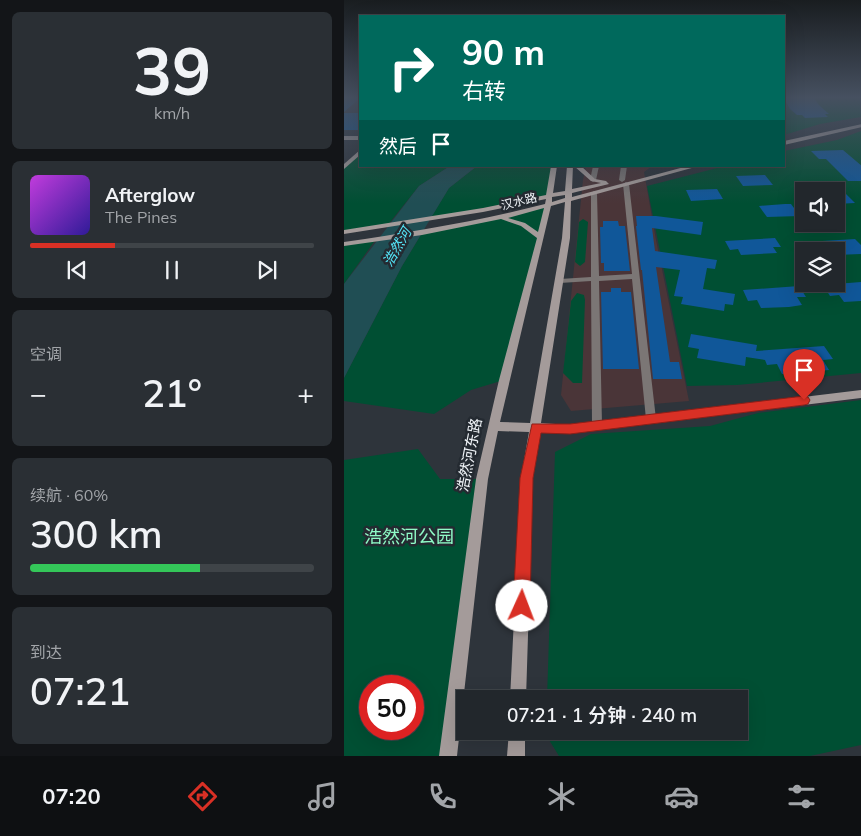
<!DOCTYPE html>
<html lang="zh">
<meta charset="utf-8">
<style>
:root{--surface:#22272c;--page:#2a2f34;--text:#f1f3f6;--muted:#a2a5a9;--line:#3f4448;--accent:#d93025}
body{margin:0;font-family:Mulish,"Noto Sans SC",sans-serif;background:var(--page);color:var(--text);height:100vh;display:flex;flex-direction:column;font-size:19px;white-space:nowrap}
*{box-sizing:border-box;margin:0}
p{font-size:16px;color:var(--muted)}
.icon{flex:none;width:28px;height:28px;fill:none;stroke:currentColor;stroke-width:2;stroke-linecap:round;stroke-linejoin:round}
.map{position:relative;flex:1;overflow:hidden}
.drawer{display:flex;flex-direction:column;gap:12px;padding:12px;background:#131518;width:344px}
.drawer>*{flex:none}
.guide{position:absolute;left:15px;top:15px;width:426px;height:152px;border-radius:0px;box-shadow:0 5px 20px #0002,0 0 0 1px var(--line);background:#00695c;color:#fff;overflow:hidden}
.tools{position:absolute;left:451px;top:182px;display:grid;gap:10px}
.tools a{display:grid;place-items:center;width:50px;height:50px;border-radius:0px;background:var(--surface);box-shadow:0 5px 20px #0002,0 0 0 1px var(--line);font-size:25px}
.speed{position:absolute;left:15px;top:675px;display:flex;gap:10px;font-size:25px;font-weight:700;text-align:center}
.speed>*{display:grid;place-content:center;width:65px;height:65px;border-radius:50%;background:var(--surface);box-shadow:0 5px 20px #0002,0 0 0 1px var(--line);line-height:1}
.speed .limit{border:8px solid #d22;background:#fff;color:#111}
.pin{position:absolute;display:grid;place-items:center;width:42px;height:42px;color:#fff;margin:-51px -21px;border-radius:50% 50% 50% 0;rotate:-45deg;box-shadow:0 0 5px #0007}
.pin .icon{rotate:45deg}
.me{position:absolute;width:55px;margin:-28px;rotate:2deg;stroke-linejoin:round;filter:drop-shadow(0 0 4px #0008)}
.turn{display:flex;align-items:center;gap:18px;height:105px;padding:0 20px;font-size:22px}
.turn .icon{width:65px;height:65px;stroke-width:2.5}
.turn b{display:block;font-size:35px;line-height:42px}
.then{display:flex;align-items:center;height:48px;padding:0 20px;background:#0003;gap:10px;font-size:19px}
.big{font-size:38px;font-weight:600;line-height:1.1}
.drawer .card{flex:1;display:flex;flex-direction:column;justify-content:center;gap:8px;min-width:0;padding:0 18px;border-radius:8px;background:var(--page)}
.drawer .dial{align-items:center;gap:0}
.dial b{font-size:65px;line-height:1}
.song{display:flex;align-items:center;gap:15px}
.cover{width:60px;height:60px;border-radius:8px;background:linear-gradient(135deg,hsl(290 70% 55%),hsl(250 70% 35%))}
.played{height:5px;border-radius:2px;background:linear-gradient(90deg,var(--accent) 30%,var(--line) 30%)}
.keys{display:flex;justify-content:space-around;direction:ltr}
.heat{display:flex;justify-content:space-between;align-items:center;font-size:28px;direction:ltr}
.charge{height:8px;border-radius:4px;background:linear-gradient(90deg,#34c759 60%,var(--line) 0)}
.trip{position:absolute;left:112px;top:690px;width:292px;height:50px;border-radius:0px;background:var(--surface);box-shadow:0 5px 20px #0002,0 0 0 1px var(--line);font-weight:600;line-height:50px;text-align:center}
.tab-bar{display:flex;height:80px;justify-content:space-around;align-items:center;background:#0e1012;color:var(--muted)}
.tab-bar .icon{width:35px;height:35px}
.tab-bar .current{color:var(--accent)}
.tab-bar b{font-size:22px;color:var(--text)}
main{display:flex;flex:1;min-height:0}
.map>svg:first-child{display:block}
.commercial{fill:#4a3538}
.green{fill:#004f33;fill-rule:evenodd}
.water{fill:#204e54}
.building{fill:#105799}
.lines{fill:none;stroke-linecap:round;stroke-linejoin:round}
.street{fill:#7b7675;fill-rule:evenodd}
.secondary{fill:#a49b9a;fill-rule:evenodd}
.route{fill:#d93025;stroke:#8d1f18}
.labels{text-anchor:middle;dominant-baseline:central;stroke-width:5;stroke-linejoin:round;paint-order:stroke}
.far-street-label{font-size:12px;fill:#f0f4f8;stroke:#242a31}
.far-water-label{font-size:14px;font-style:italic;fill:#54e6f9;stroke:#242a31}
.street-label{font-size:15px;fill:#f0f4f8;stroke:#242a31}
.near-park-label{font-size:18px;fill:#8ffbc7;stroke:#242a31}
</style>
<main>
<section class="drawer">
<div class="card dial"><b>39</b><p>km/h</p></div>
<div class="card">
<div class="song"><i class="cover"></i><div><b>Afterglow</b><p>The Pines</p></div></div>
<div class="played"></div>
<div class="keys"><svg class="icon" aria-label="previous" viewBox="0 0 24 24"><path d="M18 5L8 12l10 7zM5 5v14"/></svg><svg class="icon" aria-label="pause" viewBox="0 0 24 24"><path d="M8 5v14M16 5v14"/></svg><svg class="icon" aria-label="next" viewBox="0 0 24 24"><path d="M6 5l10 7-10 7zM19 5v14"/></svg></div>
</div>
<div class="card"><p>空调</p>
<div class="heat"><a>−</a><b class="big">21°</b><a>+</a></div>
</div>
<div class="card"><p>续航 · 60%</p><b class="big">300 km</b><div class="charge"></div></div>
<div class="card"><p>到达</p><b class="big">07:21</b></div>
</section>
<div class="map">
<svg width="518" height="756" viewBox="0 0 518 756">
<rect width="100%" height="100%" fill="#2e343b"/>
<polygon class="commercial" points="242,166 308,166 300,172 312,240 345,401 227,411 217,395 239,180"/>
<g class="green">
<polygon points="440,98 516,98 517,117 476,124 440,135"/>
<path d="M517,131V373L393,385L343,386L303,186L381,166H440V151L493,140ZM460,191H492V224H460ZM460,251H492V284H460Z"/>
<polygon points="16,152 16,166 106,166 75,186 43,226 0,232 0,167"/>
<polygon points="133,166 210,166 204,195 86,219 105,188"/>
<polygon points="204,206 160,380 127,390 90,414 0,401 0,378 58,266 78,233"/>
<polygon points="239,219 244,222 241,262 236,266 231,262 235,222"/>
<polygon points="32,239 0,284 0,246"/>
<polygon points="233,293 240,295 241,300 238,383 229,383 219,373 227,301"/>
<polygon points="517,400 517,745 466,756 215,756 202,735 202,731 396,731 396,699 203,699 211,452 247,434 366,426 414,413"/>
<path d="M74,449L96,479H138L105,756H0V460ZM26,686H69V729H26Z"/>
</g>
<polygon class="water" points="106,166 133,166 105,188 58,266 0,378 0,284 75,186"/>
<g class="building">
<polygon points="0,98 16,98 0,112"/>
<polygon points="440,98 470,98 475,105 485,114 481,114 484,117 461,118 458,115 453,115 446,109"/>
<rect x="0" y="113" width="16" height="17"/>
<polygon points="499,150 518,166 518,181 504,181 482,159 475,159 467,151"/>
<polygon points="421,175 429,185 399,186 392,176"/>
<polygon points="373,189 379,199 347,201 342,190"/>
<polygon points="500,192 511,203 492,204 492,193"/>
<polygon points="441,204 447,204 456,216 423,217 415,206"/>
<polygon points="292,216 312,216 359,222 357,235 308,228 311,251 373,260 371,269 363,268 359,289 391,294 389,305 381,304 380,311 337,304 339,297 330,296 336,270 312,267 326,362 335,362 338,379 309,379 298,270 297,270 292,226 293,226"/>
<polygon points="259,221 274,221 275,226 281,226 286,271 260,271 260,263 257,263 256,227 259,227"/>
<polygon points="431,238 437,247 429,247 433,253 397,255 394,249 386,250 381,241"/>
<polygon points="511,239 518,246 518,254 492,255 492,251 468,250 462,242"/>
<polygon points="518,282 518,301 500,302 495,295 486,296 479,285"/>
<polygon points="455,286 462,297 453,297 458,305 445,307 417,308 413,300 404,301 399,290"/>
<polygon points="267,288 277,288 277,292 287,292 295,369 259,369 257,292 267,292"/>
<polygon points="347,334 413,345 412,351 480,346 489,359 479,360 485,370 438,374 433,364 423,365 421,360 402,357 401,366 353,358 355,349 344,347"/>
</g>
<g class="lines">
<g class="street">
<polygon points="249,166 255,166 252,180 249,182 246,180"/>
<polygon points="277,166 283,166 281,180 278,182 275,180"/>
<polygon points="282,182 285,184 312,419 311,422 307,423 303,422 302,419 288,279 255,281 258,425 257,428 253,429 249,428 248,425 247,281 216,283 212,281 216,279 247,277 247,193 250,191 253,193 255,276 288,274 279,184"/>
</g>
<g class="secondary">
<polygon points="518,124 518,127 440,145 440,141"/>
<rect x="0" y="136" width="16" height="4"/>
<polygon points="16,150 16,155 0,169 0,164"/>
<path d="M207,166H213L209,193L221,191L223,166H229L228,189L257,183L247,181L230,166H237L251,179L262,181L265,184L228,193V197L344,166H355L227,201L226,238L197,423L226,425L518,390V398L226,433L196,432L189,477L182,699H166L177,477L185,432L154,431L144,479L113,756H95L132,479L155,380L193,238L177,226L157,219L78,235L0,246V242C68,232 135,221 201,204L202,199L139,212L0,234V230L139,208L202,195ZM221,195V198L208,202V197ZM221,202L218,238L186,423L156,422L207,206ZM200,208L194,232L181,223L164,218Z"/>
<polygon points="165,731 181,731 181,756 163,756"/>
</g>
</g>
<linearGradient id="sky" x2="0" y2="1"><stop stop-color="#191d20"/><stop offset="0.48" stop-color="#465060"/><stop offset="1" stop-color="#465060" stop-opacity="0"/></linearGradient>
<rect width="518" height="203" fill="url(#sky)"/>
<polygon class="route" points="460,396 464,397 466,400 464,404 460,405 226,434 197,433 189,478 186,606 183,612 178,615 172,612 169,606 176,478 188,424 226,424"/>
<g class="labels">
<g class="far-street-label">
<text transform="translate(175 201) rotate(-14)">汉水路</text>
</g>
<g class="far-water-label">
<text transform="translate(53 247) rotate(-60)">浩然河</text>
</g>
<g class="street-label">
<text transform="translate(125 455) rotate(-79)">浩然河东路</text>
</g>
<g class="near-park-label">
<text x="65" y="536">浩然河公园</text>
</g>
</g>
</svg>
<div class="tools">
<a><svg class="icon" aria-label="sound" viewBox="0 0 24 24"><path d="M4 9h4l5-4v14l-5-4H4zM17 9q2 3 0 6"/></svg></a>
<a><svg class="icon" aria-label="layers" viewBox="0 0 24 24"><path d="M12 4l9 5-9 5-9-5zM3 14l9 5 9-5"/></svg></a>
</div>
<div class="speed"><div class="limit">50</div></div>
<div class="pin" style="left:460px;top:400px;background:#d93025"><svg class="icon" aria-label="arrive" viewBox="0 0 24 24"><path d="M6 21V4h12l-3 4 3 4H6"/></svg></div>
<svg class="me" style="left:178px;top:606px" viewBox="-20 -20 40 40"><circle r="19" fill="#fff"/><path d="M0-13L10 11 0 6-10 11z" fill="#d93025"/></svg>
<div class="trip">07:21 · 1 分钟 · 240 m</div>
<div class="guide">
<div class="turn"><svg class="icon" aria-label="right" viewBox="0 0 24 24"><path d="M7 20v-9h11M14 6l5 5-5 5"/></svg><div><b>90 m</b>右转</div></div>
<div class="then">然后<svg class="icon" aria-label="arrive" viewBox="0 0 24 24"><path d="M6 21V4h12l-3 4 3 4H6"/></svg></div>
</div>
</div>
</main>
<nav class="tab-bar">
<b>07:20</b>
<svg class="icon current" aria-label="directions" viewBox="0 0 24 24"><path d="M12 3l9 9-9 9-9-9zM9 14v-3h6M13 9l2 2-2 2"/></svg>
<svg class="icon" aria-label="music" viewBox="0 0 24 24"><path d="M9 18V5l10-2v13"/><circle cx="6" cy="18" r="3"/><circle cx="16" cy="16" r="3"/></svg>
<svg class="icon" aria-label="phone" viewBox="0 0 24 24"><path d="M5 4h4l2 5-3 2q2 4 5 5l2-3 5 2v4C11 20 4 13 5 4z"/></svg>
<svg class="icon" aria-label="climate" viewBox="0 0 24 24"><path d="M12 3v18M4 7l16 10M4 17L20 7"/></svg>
<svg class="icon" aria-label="car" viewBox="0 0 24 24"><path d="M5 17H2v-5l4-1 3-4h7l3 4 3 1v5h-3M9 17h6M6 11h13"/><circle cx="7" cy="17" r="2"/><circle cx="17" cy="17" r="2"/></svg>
<svg class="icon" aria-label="filters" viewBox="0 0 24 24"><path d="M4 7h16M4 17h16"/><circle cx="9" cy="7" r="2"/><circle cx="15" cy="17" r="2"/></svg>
</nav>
